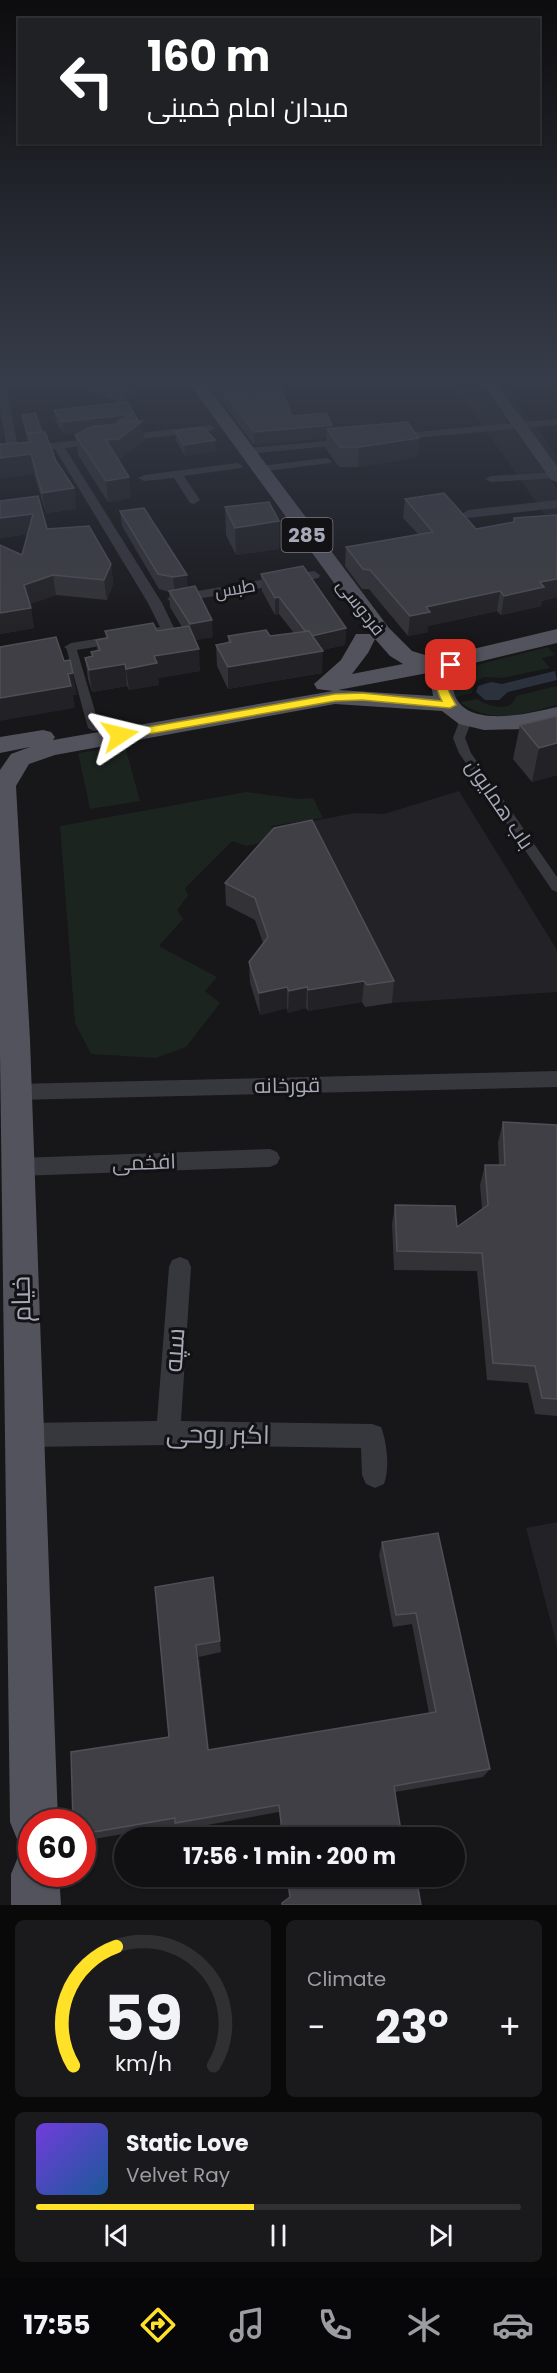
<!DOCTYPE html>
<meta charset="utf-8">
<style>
:root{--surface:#111013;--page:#1a191c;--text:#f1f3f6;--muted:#9c9da0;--line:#303033;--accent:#ffe228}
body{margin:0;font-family:Poppins,Cairo,sans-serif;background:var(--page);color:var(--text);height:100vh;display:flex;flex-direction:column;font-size:22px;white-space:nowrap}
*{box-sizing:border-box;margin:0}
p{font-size:20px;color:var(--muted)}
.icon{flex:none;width:33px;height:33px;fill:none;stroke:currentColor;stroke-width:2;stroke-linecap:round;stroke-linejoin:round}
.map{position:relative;height:1905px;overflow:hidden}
.side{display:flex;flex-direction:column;gap:15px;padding:15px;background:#09090a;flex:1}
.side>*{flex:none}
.guide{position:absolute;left:18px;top:18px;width:522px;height:126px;border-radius:0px;box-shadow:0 2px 4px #0004,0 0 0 2px var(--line);background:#202124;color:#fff;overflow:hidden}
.speed{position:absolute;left:18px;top:1809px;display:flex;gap:12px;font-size:30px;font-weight:700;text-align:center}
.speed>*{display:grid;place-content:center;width:78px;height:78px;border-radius:50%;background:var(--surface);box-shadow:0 2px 4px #0004,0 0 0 2px var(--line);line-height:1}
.speed .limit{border:9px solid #d22;background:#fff;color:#111}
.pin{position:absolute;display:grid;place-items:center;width:51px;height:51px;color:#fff;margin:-26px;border-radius:12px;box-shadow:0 3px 9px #0006}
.me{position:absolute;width:66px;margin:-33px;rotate:80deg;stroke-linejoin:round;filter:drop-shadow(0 0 4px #0008)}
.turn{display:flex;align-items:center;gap:21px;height:126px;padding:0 30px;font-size:27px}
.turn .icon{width:78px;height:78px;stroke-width:2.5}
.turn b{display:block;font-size:42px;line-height:51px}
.big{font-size:45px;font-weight:700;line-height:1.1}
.side .widget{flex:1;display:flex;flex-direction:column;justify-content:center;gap:9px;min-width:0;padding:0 21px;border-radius:9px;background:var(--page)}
.side .dial{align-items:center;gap:0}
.dial svg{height:156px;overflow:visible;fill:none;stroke:var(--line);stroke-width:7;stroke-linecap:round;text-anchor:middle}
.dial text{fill:var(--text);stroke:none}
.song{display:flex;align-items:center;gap:18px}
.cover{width:72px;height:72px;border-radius:9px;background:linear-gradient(135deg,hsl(260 70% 55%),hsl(210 70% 35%))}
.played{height:6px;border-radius:3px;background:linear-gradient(90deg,var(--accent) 45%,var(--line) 45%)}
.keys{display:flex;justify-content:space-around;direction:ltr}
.heat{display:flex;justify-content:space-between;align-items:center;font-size:33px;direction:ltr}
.side .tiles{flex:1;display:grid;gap:15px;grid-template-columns:1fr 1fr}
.widget:last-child{grid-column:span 2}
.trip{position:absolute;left:114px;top:1827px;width:351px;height:60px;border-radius:30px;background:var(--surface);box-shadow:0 2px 4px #0004,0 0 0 2px var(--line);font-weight:700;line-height:60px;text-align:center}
.menu{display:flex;height:96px;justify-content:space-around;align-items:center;background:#070608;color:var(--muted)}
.menu .icon{width:42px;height:42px}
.menu .on{color:var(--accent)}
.menu b{font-size:27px;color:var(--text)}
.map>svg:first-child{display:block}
.built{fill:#232226}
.green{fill:#1c241f}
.water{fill:#2b323e}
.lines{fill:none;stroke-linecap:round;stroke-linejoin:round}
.pedestrian{fill:#37373e;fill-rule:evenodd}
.minor{fill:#37373e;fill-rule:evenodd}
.secondary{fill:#45454e;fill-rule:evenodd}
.primary{fill:#53535d;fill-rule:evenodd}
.wall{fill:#333237}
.shaded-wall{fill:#222125}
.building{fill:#3f3f45;stroke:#504f57;stroke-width:1.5}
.route{fill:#ffe228;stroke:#a6931a;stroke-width:1.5}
.labels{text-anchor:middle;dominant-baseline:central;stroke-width:6;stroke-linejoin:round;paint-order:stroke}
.far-street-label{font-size:18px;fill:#a7a9b9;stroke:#121114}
.shield{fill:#121114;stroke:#7a7b88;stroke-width:1.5}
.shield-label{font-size:20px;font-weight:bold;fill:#a7a9b9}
.street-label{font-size:21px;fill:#a7a9b9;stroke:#121114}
.near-street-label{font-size:26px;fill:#a7a9b9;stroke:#121114}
</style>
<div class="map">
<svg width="557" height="1905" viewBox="0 0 557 1905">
<rect width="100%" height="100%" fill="#171619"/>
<g class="built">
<polygon points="450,379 477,379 557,489 557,532"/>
<polygon points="491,379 501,379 557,456 557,470"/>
<polygon points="459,791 557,950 557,992 392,1003 302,823 355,813 384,814"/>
<polygon points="557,1522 557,1645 526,1528"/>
</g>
<g class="green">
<polygon points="548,647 555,655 542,658 550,668 502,678 485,677 474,682 472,693 456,697 452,692 453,679 465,668"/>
<path d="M557,686V705C523,714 491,725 460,702L477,699C487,706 512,714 516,696Z"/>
<polygon points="125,746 140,801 90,809 78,753"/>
<polygon points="246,792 299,799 313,798 323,818 271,826 276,835 273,840 246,846 232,841 185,888 188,896 177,910 183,919 159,946 217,977 205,991 220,1003 186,1047 156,1058 91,1054 75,1023 60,826"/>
</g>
<polygon class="water" points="555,671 557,680 508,692 499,700 485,700 476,692 478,686 491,682 502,684"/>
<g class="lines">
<g class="pedestrian">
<polygon points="71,644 76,647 100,728 98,730 94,731 88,728 66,647"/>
<polygon points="467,714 473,717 465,738 471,753 557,877 557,892 552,890 459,753 453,738 461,717"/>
</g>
<g class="minor">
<polygon points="0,379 5,381 18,447 210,425 215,428 210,431 65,448 162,603 175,630 173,633 146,638 139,634 141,631 160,627 148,603 55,449 0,455 0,449 7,448 0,410"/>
<polygon points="276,379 315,379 310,382 201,392 196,389 201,386"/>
<polygon points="557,419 557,425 395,440 390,437 395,434"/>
<polygon points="349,439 353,440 353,444 247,454 241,451 247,448"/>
<polygon points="326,458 332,461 330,463 259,472 253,469 259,466"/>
<polygon points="237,463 243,466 241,468 184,476 200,500 194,504 190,503 174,478 144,481 138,478 144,475"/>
<polygon points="557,472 556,478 491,482 485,479 491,476"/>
<polygon points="557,500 557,508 468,518 462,514 468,510"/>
<polygon points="314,571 320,575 319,578 174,603 167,599 174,595"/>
<polygon points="119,635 124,636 124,642 71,651 64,647 71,643"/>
<polygon points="557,1071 557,1087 16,1100 9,1098 6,1092 9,1086 16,1084"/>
<polygon points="270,1149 277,1152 280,1158 277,1164 270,1167 18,1176 11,1173 8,1167 11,1161 18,1158"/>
<path d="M180,1257L188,1260L191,1267L181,1421L372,1424L381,1427C387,1443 390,1468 384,1484L375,1488L366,1484L362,1475L361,1448L168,1445L25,1447L16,1444L13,1435L16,1426L25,1423L157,1421L169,1267L172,1260Z"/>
</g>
<polygon class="secondary" points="479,379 493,379 557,466 557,482 551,480"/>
<g class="primary">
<path d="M186,379H202L389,628L412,651L435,658L557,629V643L466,665L452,677C453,683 453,691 455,696C469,729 531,713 557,707V721L523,729L484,730L459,724L442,711L335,704L55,755L29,764L16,786L30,1040L58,1822H32V1845L17,1839L10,1822L0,1054V770L11,754L30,747L0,753V737L43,730L51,732L55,737L53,740L333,691L317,689L314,684L341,660L356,634H371ZM375,639L390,656L403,664L352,674L368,653ZM433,672L430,676L433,696L338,690Z"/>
<polygon points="32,1851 32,1874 59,1874 61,1905 11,1905 11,1874 18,1857"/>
</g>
</g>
<g class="wall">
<polygon points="84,379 139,379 139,384 126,402 138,420 138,422 142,421 144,441 121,458 118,459 131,498 108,502 78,455 75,435 81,432 64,434 56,422 54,410 119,403 85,388"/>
<polygon points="205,379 277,379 292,416 332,429 419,438 418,457 358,467 339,467 326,449 326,438 254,445 215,393 215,382 208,383"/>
<polygon points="22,415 42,433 56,461 74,488 76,509 46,513 34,474"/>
<polygon points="175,431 216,451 185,456 176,441"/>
<polygon points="405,499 476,529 557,515 557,597 542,601 541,606 501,615 497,611 428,626 428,632 408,636 369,589 362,589 345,566 346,547 418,534 403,518"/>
<polygon points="0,501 111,564 113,584 107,600 56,595 30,604 34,628 0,634 0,545 22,555 28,534 0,538"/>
<polygon points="225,507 279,549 236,555 226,535"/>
<polygon points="120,511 188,587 213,637 195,640 200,671 158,678 159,685 129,690 127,686 92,692 88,679 85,658 92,656 91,652 97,650 96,640 106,638 105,631 157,631 182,627 170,607 169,592 159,589 122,526"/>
<polygon points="261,574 346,628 345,645 322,650 322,673 228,689 217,666 216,645 228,643 228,636 270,636 294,633 279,614 275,615 262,591"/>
<polygon points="557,716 557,775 532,782 513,759 520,725"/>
<polygon points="274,828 394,981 392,1003 365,1007 362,1002 308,1011 306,1008 288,1013 287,1008 260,1015 250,983 249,962 263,943 255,920 226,905 225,883"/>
<polygon points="503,1122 557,1125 557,1416 535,1414 528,1383 487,1380 477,1271 394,1270 392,1224 395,1205 457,1227 482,1209 480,1185 485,1165 499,1165 498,1142"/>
<polygon points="438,1533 490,1769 483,1777 395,1792 402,1838 282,1838 279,1812 179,1830 176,1825 82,1841 82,1822 169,1737 155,1587 215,1589 221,1652 199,1657 209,1750 429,1713 412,1624 393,1627 379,1555 382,1542"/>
</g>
<g class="shaded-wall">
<polygon points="132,379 139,379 139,384 124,405 122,391"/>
<polygon points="208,379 241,379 215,381 215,382 208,383"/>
<polygon points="132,414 138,420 138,425 142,421 144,441 121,458 108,460 106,440 118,428 64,434 62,422"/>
<polygon points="0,422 3,436 0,440"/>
<polygon points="332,425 331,436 327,429 326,438 254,445 254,432"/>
<polygon points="419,438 418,457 358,467 359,447"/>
<polygon points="215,440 216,451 185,456 184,445"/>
<polygon points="31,454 34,474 0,479 0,458"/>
<polygon points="129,477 131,498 108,502 106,481"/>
<polygon points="74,488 76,509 46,513 42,493"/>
<polygon points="33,514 37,533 0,538 0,518"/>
<polygon points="279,521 279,549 236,555 235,528"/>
<polygon points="111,564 113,584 107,600 104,580"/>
<polygon points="53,575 56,595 28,605 24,585"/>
<polygon points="187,575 188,591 175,593 173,577"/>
<polygon points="557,579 557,597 542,601 541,606 501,615 504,596 540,582"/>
<polygon points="500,591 497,611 428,626 428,632 408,636 410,616 426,607"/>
<polygon points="279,597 279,614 275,615 275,598"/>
<polygon points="31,608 34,628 0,634 0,613"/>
<polygon points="212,620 213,637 191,641 190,624"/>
<polygon points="346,628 345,645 309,653 310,636"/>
<polygon points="199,649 200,671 158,678 159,685 129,690 126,669 154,656"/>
<polygon points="323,651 322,673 228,689 228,667"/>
<polygon points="125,664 127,686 92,692 89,670"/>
<polygon points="73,673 77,695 73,695 75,708 0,721 0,698 68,674"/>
<polygon points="557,743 557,775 532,782 539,748"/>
<polygon points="364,981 362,1002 308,1011 308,990"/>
<polygon points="287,987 287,1008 260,1015 259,993"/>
<polygon points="307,987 306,1008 288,1013 289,991"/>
<polygon points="196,1645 199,1657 210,1758 208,1750"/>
</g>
<g class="building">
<polygon points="94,379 132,379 122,391"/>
<polygon points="232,379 277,379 292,416 326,413 332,425 254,432 215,381"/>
<polygon points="127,402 138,420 117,422 132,414 62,422 54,410"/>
<polygon points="35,413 42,432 27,433 22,415"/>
<polygon points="142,421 119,439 106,440 129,477 106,481 75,435 91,427"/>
<polygon points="407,422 419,438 359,447 340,447 327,429"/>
<polygon points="200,428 206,430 215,440 184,445 175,431"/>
<polygon points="45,432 56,461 74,488 42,493 31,454 0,458 0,444 31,442 28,434"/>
<polygon points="444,493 476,529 514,522 514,518 557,515 557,579 540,582 544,587 504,596 500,591 426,607 430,612 410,616 370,570 363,569 346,547 433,532 405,499"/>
<polygon points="38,496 47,529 89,526 111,564 104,580 53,575 24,585 31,608 0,613 0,545 22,555 33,514 0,518 0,501"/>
<polygon points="269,502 279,521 235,528 225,507"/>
<polygon points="144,508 187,575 173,577 158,574 120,511"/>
<polygon points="303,566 346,628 312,636 309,631 306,632 279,597 275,598 261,574"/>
<polygon points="195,586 212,620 190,624 169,591"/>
<polygon points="153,623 157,631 189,626 199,649 154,656 157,663 126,669 125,664 89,670 85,658 93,656 91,652 100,650 96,640 108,638 105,631"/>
<polygon points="266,630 270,636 309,631 323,651 228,667 216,645 231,642 228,636"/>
<polygon points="56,637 64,661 70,660 73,673 68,674 71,686 0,698 0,647"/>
<polygon points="557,716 557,743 539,748 520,725"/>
<polygon points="312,820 394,981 367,985 364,981 308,990 307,987 289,991 287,987 259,993 249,962 268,937 255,898 225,883 274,828"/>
<polygon points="503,1122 557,1125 557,1399 542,1398 535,1366 493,1363 482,1253 397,1251 395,1205 455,1206 457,1227 488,1205 485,1165 505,1165"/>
<polygon points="438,1533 490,1769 394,1786 402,1838 283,1838 279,1805 175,1823 175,1818 82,1834 82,1822 73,1822 71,1752 169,1737 155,1587 213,1577 220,1641 196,1645 208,1750 436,1712 416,1613 396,1615 382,1542"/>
<polygon points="287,1876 416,1876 421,1905 282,1905 282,1903 290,1897"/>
</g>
<linearGradient id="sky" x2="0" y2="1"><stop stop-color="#0d0c0e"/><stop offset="0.59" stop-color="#363c49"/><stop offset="1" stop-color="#363c49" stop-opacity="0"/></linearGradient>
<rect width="557" height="646" fill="url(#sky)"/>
<path class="route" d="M447,663L456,665C443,683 445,686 456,705L450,708L362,700L335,701L120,739L114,735L120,732L335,694L362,693L442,701C433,685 435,677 447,663Z"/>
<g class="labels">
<g class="far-street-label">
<text transform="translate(235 588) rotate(-9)">طبس</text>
<text transform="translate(361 607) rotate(52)">فردوسی</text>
</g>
<rect class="shield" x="281.5" y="518" width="51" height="34" rx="4.5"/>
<g class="shield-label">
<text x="307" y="535">285</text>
</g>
<g class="street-label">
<text transform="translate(500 804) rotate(56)">باب همایون</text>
<text transform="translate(287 1085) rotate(-1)">قورخانه</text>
<text transform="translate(144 1162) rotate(-2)">افخمی</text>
</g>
<g class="near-street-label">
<text transform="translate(21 1299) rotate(-91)">خیام</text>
<text transform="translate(174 1350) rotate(-86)">سپه</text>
<text transform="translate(218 1434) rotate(1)">اکبر روحی</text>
</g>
</g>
</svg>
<div class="speed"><div class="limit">60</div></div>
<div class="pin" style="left:451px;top:665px;background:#d93025"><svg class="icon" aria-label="arrive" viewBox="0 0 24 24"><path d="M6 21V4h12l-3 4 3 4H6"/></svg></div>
<svg class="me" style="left:120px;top:735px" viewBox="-20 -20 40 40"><path d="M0-17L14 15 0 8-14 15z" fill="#ffe228" stroke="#fff" stroke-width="4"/></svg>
<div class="trip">17:56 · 1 min · 200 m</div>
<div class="guide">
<div class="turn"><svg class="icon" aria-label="left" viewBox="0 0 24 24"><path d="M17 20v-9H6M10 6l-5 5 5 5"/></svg><div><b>160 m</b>میدان امام خمینی</div></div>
</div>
</div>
<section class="side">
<div class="tiles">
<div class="widget dial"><svg viewBox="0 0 100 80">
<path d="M14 69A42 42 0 1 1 86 69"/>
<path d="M14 69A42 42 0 0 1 36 8" stroke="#ffe228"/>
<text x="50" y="56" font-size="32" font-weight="700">59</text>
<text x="50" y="72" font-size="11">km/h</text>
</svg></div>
<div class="widget"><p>Climate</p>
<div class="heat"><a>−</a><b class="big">23°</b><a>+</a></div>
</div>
<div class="widget">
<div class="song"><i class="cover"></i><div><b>Static Love</b><p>Velvet Ray</p></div></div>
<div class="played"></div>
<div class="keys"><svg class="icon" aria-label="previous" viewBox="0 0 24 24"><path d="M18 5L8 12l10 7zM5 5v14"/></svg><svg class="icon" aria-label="pause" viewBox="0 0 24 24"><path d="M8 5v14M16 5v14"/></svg><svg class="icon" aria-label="next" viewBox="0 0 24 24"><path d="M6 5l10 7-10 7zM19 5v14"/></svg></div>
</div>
</div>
</section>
<nav class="menu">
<b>17:55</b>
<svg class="icon on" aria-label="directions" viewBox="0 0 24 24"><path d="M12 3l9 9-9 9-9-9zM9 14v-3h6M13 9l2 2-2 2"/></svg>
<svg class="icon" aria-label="music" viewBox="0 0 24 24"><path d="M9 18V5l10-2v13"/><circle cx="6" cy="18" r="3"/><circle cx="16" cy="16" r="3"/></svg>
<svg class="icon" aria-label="phone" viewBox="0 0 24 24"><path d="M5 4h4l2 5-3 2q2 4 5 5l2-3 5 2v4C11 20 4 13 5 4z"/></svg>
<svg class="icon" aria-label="climate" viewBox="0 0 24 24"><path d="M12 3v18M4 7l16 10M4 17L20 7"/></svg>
<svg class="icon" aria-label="car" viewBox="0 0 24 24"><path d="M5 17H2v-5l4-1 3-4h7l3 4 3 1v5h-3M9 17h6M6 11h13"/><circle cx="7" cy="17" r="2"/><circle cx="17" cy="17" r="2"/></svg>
</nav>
